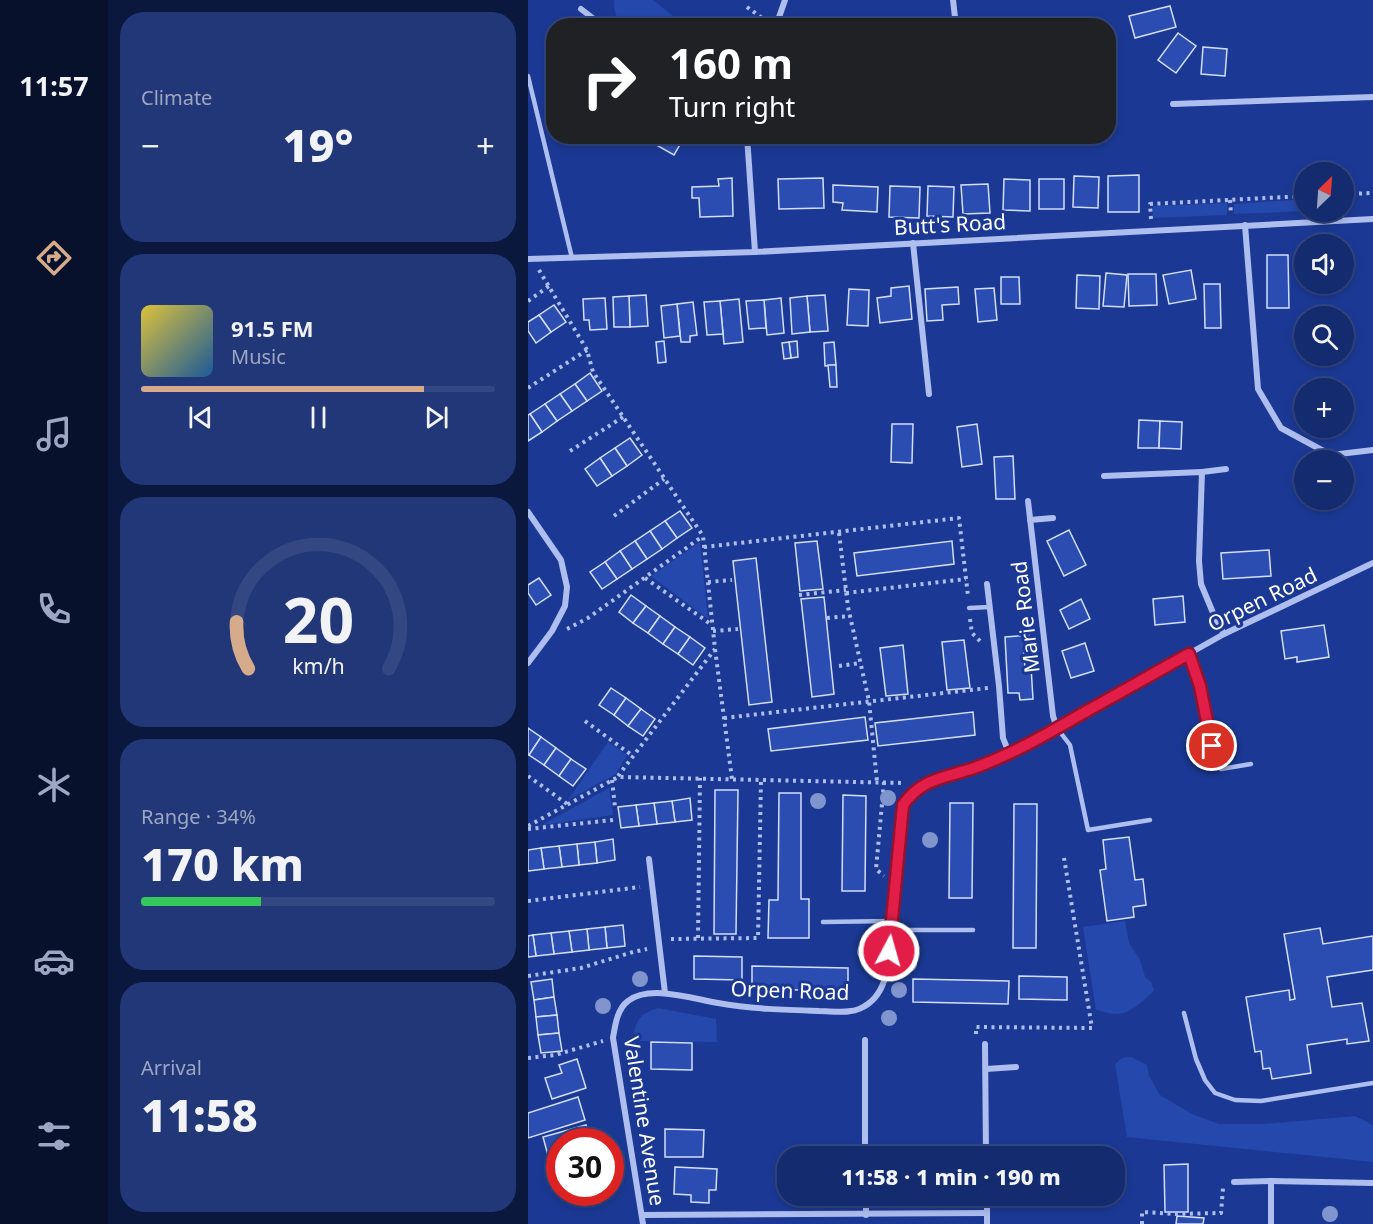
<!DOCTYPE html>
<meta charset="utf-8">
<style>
:root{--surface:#142b6f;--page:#213777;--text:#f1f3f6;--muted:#9da7c3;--line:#334782;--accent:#d6ab8b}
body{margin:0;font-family:"Noto Sans",sans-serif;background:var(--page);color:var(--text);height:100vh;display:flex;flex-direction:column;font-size:22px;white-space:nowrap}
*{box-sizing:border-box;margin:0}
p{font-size:20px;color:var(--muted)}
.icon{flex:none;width:33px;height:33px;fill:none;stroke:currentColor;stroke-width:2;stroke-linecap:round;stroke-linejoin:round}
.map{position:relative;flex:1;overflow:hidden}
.details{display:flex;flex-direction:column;gap:12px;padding:12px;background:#0b183d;width:420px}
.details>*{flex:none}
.top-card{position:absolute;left:18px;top:18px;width:570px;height:126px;border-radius:24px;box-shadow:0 3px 9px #0003,0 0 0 2px var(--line);background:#202124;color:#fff;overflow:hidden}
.needle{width:39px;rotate:25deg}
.controls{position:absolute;left:766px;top:162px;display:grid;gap:12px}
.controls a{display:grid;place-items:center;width:60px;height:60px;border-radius:50%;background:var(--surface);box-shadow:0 3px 9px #0003,0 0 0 2px var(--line);font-size:30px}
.speed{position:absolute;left:18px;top:1128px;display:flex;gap:12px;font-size:30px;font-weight:700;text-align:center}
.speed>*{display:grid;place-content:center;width:78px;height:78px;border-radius:50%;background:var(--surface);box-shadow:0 3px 9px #0003,0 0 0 2px var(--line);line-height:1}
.speed .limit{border:9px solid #d22;background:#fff;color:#111}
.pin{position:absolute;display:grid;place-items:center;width:51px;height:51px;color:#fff;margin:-26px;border:3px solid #fff;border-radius:50%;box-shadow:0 2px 6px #0007}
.me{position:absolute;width:66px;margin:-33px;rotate:6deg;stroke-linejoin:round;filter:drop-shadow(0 0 4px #0008)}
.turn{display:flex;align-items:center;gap:21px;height:126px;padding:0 24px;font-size:27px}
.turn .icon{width:78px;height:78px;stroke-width:2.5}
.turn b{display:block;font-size:42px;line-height:51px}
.big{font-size:45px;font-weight:800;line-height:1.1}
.details .widget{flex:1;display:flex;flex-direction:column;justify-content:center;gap:9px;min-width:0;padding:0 21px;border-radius:24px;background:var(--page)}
.details .dial{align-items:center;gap:0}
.dial svg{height:156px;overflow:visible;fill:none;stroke:var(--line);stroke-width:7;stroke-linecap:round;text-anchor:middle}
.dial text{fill:var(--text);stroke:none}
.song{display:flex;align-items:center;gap:18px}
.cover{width:72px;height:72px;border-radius:9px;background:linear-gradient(135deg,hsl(50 70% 55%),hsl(210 70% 35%))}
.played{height:6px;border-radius:3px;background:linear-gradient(90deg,var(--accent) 80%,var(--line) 80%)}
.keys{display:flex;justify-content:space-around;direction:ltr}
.heat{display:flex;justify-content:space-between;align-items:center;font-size:33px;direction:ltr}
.charge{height:9px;border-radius:4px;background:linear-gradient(90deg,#34c759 34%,var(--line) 0)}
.trip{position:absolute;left:249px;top:1146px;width:348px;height:60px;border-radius:24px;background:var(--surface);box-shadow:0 3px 9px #0003,0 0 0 2px var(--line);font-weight:800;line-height:60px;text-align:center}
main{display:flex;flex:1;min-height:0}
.tab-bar{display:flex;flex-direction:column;width:108px;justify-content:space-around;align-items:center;background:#08112c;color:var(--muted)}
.tab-bar .icon{width:42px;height:42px}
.tab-bar .selected{color:var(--accent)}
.tab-bar b{font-size:27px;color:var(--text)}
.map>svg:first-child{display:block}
.green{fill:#2448ac}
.building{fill:#2b4db1;stroke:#d3defb;stroke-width:1.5}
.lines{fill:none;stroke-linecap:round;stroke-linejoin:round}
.path{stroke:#adbeef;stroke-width:4;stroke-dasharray:3 4.5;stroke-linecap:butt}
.lane{stroke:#adbeef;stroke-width:4.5}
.street{stroke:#adbeef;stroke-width:6}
.tree{fill:#8094cd}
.route-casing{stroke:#92132f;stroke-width:15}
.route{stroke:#e11d48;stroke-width:10}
.labels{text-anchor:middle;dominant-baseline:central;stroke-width:6;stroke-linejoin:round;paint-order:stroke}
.street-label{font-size:21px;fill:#fff;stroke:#1b3994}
</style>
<main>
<nav class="tab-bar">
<b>11:57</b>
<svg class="icon selected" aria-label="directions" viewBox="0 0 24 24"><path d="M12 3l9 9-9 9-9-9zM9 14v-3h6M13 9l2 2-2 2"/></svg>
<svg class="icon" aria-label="music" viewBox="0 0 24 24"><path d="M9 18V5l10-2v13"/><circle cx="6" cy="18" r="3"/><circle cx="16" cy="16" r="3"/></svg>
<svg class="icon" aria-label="phone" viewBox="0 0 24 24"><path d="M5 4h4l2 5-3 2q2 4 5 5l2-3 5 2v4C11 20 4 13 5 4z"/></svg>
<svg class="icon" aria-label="climate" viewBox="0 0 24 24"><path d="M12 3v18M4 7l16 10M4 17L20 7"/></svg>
<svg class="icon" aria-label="car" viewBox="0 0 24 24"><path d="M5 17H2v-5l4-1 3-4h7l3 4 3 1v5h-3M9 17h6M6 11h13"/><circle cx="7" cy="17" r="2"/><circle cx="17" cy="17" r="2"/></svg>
<svg class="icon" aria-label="filters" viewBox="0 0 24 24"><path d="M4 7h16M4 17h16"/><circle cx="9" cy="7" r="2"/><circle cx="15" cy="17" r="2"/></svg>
</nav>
<section class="details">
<div class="widget"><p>Climate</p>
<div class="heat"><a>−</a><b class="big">19°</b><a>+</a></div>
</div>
<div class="widget">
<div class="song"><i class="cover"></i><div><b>91.5 FM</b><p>Music</p></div></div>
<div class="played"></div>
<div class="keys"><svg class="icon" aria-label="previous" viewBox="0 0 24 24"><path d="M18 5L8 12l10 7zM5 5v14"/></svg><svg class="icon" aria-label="pause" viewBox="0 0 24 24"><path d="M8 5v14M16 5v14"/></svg><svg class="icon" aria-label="next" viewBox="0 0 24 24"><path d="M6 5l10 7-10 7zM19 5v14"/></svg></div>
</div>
<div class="widget dial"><svg viewBox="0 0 100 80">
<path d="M14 69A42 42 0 1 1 86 69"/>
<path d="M14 69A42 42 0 0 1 8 45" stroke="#d6ab8b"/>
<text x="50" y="56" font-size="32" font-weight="700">20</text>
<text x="50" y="72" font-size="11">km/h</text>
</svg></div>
<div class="widget"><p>Range · 34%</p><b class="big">170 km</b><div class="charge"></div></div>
<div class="widget"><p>Arrival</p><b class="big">11:58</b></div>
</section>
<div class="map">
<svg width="845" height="1224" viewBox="0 0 845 1224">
<rect width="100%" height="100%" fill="#1b3994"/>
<g class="green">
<path d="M86,0H125L156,25H97C87,18 86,12 86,0Z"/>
<polygon points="777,199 777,211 706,214 706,204"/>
<polygon points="699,203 699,215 625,218 625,206"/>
<polygon points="172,542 180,619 123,576"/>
<polygon points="80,742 99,755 88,774 40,800"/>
<polygon points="81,788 85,815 14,825"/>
<path d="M597,921L601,943L612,960L617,977L623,982L626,990C617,1000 602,1014 588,1014C582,1014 574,1011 568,1010L555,927Z"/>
<path d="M130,1008L188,1019L189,1042L105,1041C107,1022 110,1014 130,1008Z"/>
<polygon points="603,1057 619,1065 621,1076 632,1095 664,1114 691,1124 735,1124 827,1116 845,1125 845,1162 599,1137 587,1064 594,1058"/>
</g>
<g class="building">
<polygon points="642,6 648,27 607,38 601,16"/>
<polygon points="650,33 668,46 648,73 630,60"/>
<polygon points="675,47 699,49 697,76 673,74"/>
<polygon points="126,136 147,136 145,140 153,143 146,155 123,142"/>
<polygon points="611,175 611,212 580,212 580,176"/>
<polygon points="546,176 571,177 570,208 545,207"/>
<polygon points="204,178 205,216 172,217 171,198 164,198 164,187 191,186 190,179"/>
<polygon points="295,178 296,208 251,209 250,179"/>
<polygon points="476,179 502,180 502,211 475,210"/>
<rect x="511" y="179" width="25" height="30"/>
<polygon points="460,184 462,213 435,214 433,185"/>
<polygon points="305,185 350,187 349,212 314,210 315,203 305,202"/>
<polygon points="362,186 392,187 391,218 361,217"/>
<polygon points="400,186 426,187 425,217 399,216"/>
<polygon points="739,255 760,255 761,308 739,308"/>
<polygon points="663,270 668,299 641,304 635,275"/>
<polygon points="578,273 599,275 596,307 575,306"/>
<polygon points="600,274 628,274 629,305 601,306"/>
<polygon points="549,275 572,276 571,309 548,308"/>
<polygon points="473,277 491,277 492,304 473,304"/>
<polygon points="676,284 692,284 693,328 677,328"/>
<polygon points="381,286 384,319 352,323 349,298 363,296 363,288"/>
<polygon points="430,287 431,304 414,305 415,320 399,321 397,289"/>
<polygon points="466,288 469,320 450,322 447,289"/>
<polygon points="321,289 341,290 340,326 319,325"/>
<polygon points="118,295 120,326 102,327 101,296"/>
<polygon points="297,295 300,331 282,332 279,296"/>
<polygon points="101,296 102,327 86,327 85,297"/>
<polygon points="279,296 282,332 264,334 262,298"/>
<polygon points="77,298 79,329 62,330 61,320 56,320 55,299"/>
<polygon points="253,298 256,333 239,335 236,300"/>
<polygon points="211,299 215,342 196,344 192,301"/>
<polygon points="236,300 238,328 221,329 218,301"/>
<polygon points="192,301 195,334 179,335 176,302"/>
<polygon points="165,302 169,335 162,336 162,342 153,342 149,304"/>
<polygon points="149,304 152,336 136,338 133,306"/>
<polygon points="26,305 38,322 23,332 11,315"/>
<polygon points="11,315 23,332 8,343 0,331 0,322"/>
<polygon points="136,341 138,362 130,363 128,342"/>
<polygon points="269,341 270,357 263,358 261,342"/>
<polygon points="261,342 263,358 256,359 254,343"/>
<polygon points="306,342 308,365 297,366 296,343"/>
<polygon points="300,365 308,365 309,387 302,387"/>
<polygon points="62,373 74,391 59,401 47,384"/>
<polygon points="47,384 59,401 44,411 32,394"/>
<polygon points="32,394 44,411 29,421 17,404"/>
<polygon points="17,404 29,421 14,432 2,414"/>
<polygon points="2,414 14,432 0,441 0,415"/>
<polygon points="611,420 632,421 631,448 610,448"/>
<polygon points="632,421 654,422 653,449 631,448"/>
<polygon points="364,424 385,424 384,463 363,462"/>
<polygon points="449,424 454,464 434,467 429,427"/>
<polygon points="102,438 114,455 99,466 87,448"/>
<polygon points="87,448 99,466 84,476 72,458"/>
<polygon points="485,456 487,499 468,499 466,457"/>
<polygon points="72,458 84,476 69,486 57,469"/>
<polygon points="152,511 164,528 149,538 137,521"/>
<polygon points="137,521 149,538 134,549 122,531"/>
<polygon points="541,530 558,565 536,576 519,541"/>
<polygon points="122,531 134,549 119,559 107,541"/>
<polygon points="107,541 119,559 104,569 92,551"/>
<polygon points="289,541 295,589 272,591 267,543"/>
<polygon points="424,541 426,564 329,576 326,553"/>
<polygon points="741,550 743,576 695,579 693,553"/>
<polygon points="92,551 104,569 89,579 77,562"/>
<polygon points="228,558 244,702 221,705 205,561"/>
<polygon points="77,562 89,579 74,589 62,572"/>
<polygon points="11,578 23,595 8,605 0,593 0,585"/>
<polygon points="103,595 118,606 105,623 91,612"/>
<polygon points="655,596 657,622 627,625 625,599"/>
<polygon points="296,597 306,694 284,697 273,599"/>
<polygon points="553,599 562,619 541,629 532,610"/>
<polygon points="118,606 132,616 120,633 105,623"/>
<polygon points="132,616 147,627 135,644 120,633"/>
<polygon points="796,625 801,657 769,662 769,657 757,659 753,631"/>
<polygon points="147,627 162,637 150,654 135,644"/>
<polygon points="501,635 503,653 496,653 497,668 503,667 505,699 492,700 491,693 480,693 477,637"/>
<polygon points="162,637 177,648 165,665 150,654"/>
<polygon points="436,640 442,688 419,690 414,642"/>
<polygon points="557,643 566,671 543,678 534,651"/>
<polygon points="375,645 380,694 358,696 352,648"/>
<polygon points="83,688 98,698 86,715 71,705"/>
<polygon points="98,698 113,709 100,726 86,715"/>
<polygon points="113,709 127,719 115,736 100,726"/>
<polygon points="445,712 447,735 350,746 347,723"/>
<polygon points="337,717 340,740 243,751 240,729"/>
<polygon points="0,728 13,737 1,755 0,754"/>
<polygon points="13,737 28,748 16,765 1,755"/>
<polygon points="28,748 43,759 31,776 16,765"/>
<polygon points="43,759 58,769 45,786 31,776"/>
<polygon points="187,790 210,790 208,934 186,934"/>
<polygon points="251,793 273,793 273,899 281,899 281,938 240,938 241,900 250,900"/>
<polygon points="315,795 338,796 337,891 314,891"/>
<polygon points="162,798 164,820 147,822 144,801"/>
<polygon points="144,801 147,822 129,824 126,803"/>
<polygon points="126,803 129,824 111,826 108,805"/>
<polygon points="422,803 445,803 444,898 421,898"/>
<polygon points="486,804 509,804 508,948 485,948"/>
<polygon points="108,805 111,826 93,828 90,807"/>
<polygon points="601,837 607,880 615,879 618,905 605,907 606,917 579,921 572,870 578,869 575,840"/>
<polygon points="85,839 87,860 69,863 67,842"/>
<polygon points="67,842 69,863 51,865 49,844"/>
<polygon points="49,844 51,865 34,867 31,846"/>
<polygon points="31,846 34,867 16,869 13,848"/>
<polygon points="13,848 16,869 0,871 0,850"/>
<polygon points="95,925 97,946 79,948 77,927"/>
<polygon points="77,927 79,948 61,950 59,929"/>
<polygon points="792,928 795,944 845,936 845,970 799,977 804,1007 834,1003 841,1041 819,1044 819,1039 779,1045 783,1073 744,1079 742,1068 735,1069 733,1051 727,1052 718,997 761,990 762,1000 767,999 756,934"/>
<polygon points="59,929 61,950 44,952 41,931"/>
<polygon points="41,931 44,952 26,954 23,933"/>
<polygon points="23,933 26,954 8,956 5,935"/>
<polygon points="5,935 8,956 0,957 0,936"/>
<polygon points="166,956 214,957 214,980 166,979"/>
<polygon points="224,966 320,968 320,991 224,989"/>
<polygon points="491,976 539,977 539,1000 491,999"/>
<polygon points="24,979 26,997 6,1000 3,982"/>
<polygon points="385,979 481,981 480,1004 385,1002"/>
<polygon points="26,997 29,1015 8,1017 6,1000"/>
<polygon points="29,1015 31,1033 10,1035 8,1017"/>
<polygon points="31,1033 34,1051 13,1053 10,1035"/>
<polygon points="123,1042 164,1043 164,1070 123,1069"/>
<polygon points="49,1059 58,1088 24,1099 17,1078 34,1073 31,1065"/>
<polygon points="50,1097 57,1120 0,1138 0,1113"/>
<polygon points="58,1125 63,1142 32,1142 32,1161 22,1163 15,1137"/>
<polygon points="137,1129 176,1130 175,1157 137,1157"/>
<polygon points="660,1164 660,1212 637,1212 636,1165"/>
<polygon points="147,1167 189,1169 188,1190 181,1190 181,1203 163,1202 163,1195 146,1194"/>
<polygon points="649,1216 676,1218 675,1224 648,1224"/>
</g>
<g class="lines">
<g class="path">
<polyline points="219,7 238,21"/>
<polyline points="816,194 845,193"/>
<polyline points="702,200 703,214"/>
<polyline points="623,219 622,204 777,196"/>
<polyline points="11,270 59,350 65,372 175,536 187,649 204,779"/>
<polyline points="0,301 21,286"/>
<polyline points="0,388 59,350"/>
<polyline points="42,451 95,417"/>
<polyline points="86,516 136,479"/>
<polyline points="311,533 320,607 341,701 349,782"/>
<polyline points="176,547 431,518 440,596"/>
<polyline points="117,578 184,625"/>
<polyline points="180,582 204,580"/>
<polyline points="318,593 438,579"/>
<polyline points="271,595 318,590"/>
<polyline points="299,618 322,616"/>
<polyline points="442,619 444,633 452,641"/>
<polyline points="39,629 60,618 175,536"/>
<polyline points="185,631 210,629"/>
<polyline points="311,666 332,663"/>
<polyline points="196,718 460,688"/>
<polyline points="57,721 105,756"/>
<polyline points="0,776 39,804"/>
<polyline points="90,776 187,649"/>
<polyline points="84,780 87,807"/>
<polyline points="356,782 348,869 356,876"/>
<polyline points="0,826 90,777 377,783"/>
<polyline points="0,829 85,820"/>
<polyline points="0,901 112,887"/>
<polyline points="170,938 172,778"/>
<polyline points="143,939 230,938 233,780"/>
<polyline points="0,976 53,968 105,952 119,949"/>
<polyline points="448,1034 448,1027 564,1028 536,858"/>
<polyline points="0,1058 27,1055 75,1041"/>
<polyline points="614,1224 614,1212 648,1214 693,1213 695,1188"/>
</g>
<g class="lane">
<polyline points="0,76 44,258"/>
<polyline points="441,608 462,607"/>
<polyline points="661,654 672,686 688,766 693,769 723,764"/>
<polyline points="529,728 542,745 560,830 622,820"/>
<polyline points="295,922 364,921"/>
<polyline points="363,930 445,930"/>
<polyline points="656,1013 668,1059 677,1080 687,1093 707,1100 733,1101 845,1083"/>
</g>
<g class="street">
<polyline points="425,0 428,26"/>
<polyline points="53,9 75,26"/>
<polyline points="248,26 257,0"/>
<polyline points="645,104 845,97"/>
<polyline points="219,136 227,252"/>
<polyline points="717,225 730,389 753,428 803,455 845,450"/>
<polyline points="385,243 401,394"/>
<polyline points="0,259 227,252 845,219"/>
<polyline points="674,472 698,469"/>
<polyline points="576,476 674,472 671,561 673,584 688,620 696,634"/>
<polyline points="500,501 525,716 529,728"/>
<polyline points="0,512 33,560 39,587 37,606 24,631 0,663"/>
<polyline points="502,520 525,518"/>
<polyline points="459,584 471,686 475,738 481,753"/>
<polyline points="121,859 137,993"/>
<polyline points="337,1040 337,1156"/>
<polyline points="457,1044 458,1156"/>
<polyline points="458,1069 488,1067"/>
<polyline points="743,1181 743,1224"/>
<polyline points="706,1182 743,1181 845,1183"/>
<polyline points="338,1196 338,1215"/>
<polyline points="459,1196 459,1224"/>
<polyline points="114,1215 459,1213"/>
<path d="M115,1224L85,1038C87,1026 89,1009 100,1001C122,984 165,999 190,1003C223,1009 257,1010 291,1011C301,1011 313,1013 323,1011C328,1011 336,1007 340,1004C351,996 355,985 359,973L375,805L382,796L397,784L448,767L481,753L529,728L696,634L845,563"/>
</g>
</g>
<g class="tree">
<circle cx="360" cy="798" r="8"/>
<circle cx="290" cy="801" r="8"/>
<circle cx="402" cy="840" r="8"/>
<circle cx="337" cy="952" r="8"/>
<circle cx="381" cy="964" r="8"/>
<circle cx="112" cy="979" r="8"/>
<circle cx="371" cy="990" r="8"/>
<circle cx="75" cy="1006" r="8"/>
<circle cx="361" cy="1018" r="8"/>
<circle cx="802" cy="1214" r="8"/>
</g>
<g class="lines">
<g class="route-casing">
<path id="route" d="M361,951L375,805C394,778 417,778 446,768C485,754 521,733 557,712C592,693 626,673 661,654L672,686L684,746"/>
</g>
<use href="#route" class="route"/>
</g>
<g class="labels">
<g class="street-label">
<text transform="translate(422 224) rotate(-3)">Butt's Road</text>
<text transform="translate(734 599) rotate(-26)">Orpen Road</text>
<text transform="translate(497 617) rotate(-97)">Marie Road</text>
<text transform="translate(262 990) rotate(2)">Orpen Road</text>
<text transform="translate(117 1121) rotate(81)">Valentine Avenue</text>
</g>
</g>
</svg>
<div class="controls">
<a><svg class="needle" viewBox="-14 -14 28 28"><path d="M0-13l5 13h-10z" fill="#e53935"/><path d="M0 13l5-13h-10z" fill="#9da7c3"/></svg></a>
<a><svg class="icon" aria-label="sound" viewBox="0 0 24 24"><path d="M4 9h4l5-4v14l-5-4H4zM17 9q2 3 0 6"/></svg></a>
<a><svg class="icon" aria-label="search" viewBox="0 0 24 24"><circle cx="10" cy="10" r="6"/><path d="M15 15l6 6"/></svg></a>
<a>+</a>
<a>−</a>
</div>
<div class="speed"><div class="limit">30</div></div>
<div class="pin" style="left:684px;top:746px;background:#d93025"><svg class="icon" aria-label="arrive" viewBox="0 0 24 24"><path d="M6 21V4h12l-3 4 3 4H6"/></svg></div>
<svg class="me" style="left:361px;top:951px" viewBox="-20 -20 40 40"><circle r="17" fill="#e11d48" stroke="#fff" stroke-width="3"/><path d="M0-11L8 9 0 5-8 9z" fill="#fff"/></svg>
<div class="trip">11:58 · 1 min · 190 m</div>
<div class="top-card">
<div class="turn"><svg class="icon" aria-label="right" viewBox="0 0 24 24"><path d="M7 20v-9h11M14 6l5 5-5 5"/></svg><div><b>160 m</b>Turn right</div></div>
</div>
</div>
</main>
